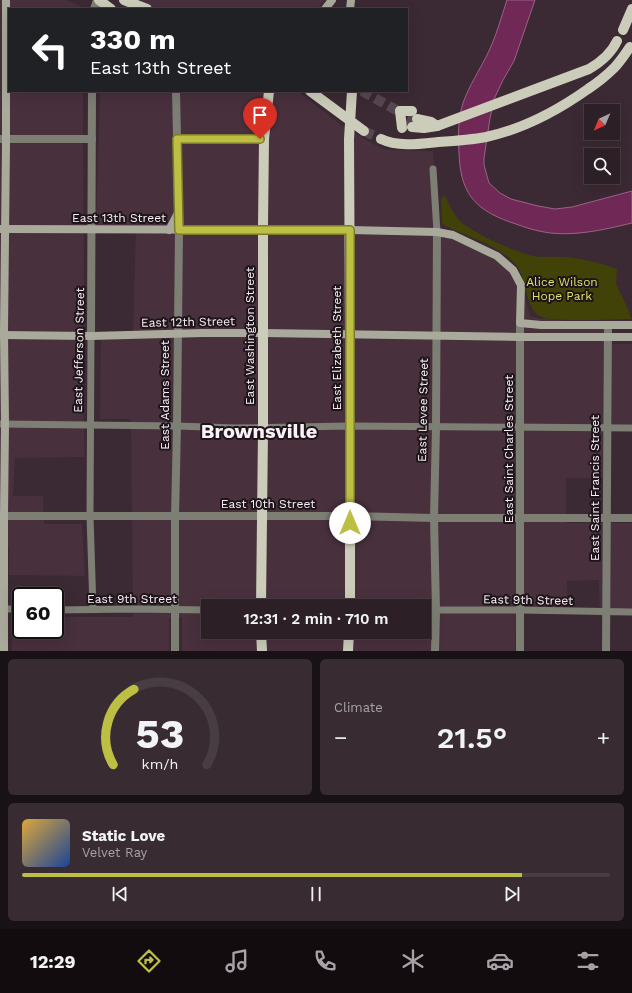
<!DOCTYPE html>
<meta charset="utf-8">
<style>
:root{--surface:#2c1f26;--page:#382c32;--text:#f1f3f6;--muted:#a6a2a7;--line:#483d43;--accent:#bcbf43}
body{margin:0;font-family:"Work Sans",sans-serif;background:var(--page);color:var(--text);height:100vh;display:flex;flex-direction:column;font-size:15px;white-space:nowrap}
*{box-sizing:border-box;margin:0}
p{font-size:13px;color:var(--muted)}
.icon{flex:none;width:22px;height:22px;fill:none;stroke:currentColor;stroke-width:2;stroke-linecap:round;stroke-linejoin:round}
.map{position:relative;height:651px;overflow:hidden}
.sheet{display:flex;flex-direction:column;gap:8px;padding:8px;background:#181115;flex:1}
.sheet>*{flex:none}
.banner{position:absolute;left:8px;top:8px;width:400px;height:84px;border-radius:0px;box-shadow:0 4px 16px #0002,0 0 0 1px var(--line);background:#202124;color:#fff;overflow:hidden}
.needle{width:26px;rotate:224deg}
.buttons{position:absolute;left:584px;top:104px;display:grid;gap:8px}
.buttons a{display:grid;place-items:center;width:36px;height:36px;border-radius:0px;background:var(--surface);box-shadow:0 4px 16px #0002,0 0 0 1px var(--line);font-size:20px}
.speed{position:absolute;left:12px;top:587px;display:flex;gap:8px;font-size:20px;font-weight:700;text-align:center}
.speed>*{display:grid;place-content:center;width:52px;height:52px;border-radius:50%;background:var(--surface);box-shadow:0 4px 16px #0002,0 0 0 1px var(--line);line-height:1}
.speed .limit{border:2px solid #111;border-radius:6px;background:#fff;color:#111}
.pin{position:absolute;display:grid;place-items:center;width:34px;height:34px;color:#fff;margin:-41px -17px;border-radius:50% 50% 50% 0;rotate:-45deg;box-shadow:0 0 4px #0007}
.pin .icon{rotate:45deg}
.me{position:absolute;width:44px;margin:-22px;rotate:0deg;stroke-linejoin:round;filter:drop-shadow(0 0 3px #0008)}
.turn{display:flex;align-items:center;gap:14px;height:84px;padding:0 16px;font-size:18px}
.turn .icon{width:52px;height:52px;stroke-width:2.5}
.turn b{display:block;font-size:28px;line-height:34px}
.big{font-size:30px;font-weight:600;line-height:1.1}
.sheet .tile{flex:1;display:flex;flex-direction:column;justify-content:center;gap:6px;min-width:0;padding:0 14px;border-radius:6px;background:var(--page)}
.sheet .dial{align-items:center;gap:0}
.dial svg{height:104px;overflow:visible;fill:none;stroke:var(--line);stroke-width:7;stroke-linecap:round;text-anchor:middle}
.dial text{fill:var(--text);stroke:none}
.song{display:flex;align-items:center;gap:12px}
.cover{width:48px;height:48px;border-radius:6px;background:linear-gradient(135deg,hsl(40 70% 55%),hsl(220 70% 35%))}
.played{height:4px;border-radius:2px;background:linear-gradient(90deg,var(--accent) 85%,var(--line) 85%)}
.keys{display:flex;justify-content:space-around;direction:ltr}
.heat{display:flex;justify-content:space-between;align-items:center;font-size:22px;direction:ltr}
.sheet .tiles{flex:1;display:grid;gap:8px;grid-template-columns:1fr 1fr}
.tile:last-child{grid-column:span 2}
.trip{position:absolute;left:201px;top:599px;width:230px;height:40px;border-radius:0px;background:var(--surface);box-shadow:0 4px 16px #0002,0 0 0 1px var(--line);font-weight:600;line-height:40px;text-align:center}
.dock{display:flex;height:64px;justify-content:space-around;align-items:center;background:#120c0f;color:var(--muted)}
.dock .icon{width:28px;height:28px}
.dock .on{color:var(--accent)}
.dock b{font-size:18px;color:var(--text)}
.map>svg:first-child{display:block}
.built{fill:#48303d;fill-rule:evenodd}
.green{fill:#414207}
.water{fill:#702856;stroke:#9a6486}
.lines{fill:none;stroke-linecap:round;stroke-linejoin:round}
.primary-tunnel{stroke:#584750;stroke-width:10;stroke-dasharray:10 5;stroke-linecap:butt}
.minor{stroke:#7d7e74;stroke-width:7}
.tertiary{stroke:#7d7e74;stroke-width:8}
.secondary{stroke:#a9aa9b;stroke-width:8}
.primary{stroke:#cbccb9;stroke-width:10}
.route-casing{stroke:#7a7c2c;stroke-width:10}
.route{stroke:#bcbf43;stroke-width:7}
.labels{text-anchor:middle;dominant-baseline:central;stroke-width:4;stroke-linejoin:round;paint-order:stroke}
.street-label{font-size:12px;fill:#fcf0f7;stroke:#1d1519}
.park-label{font-size:12px;fill:#dfe367;stroke:#1d1519}
.town-label{font-size:20px;font-weight:bold;fill:#fcf0f7;stroke:#1d1519}
</style>
<div class="map">
<svg width="632" height="651" viewBox="0 0 632 651">
<rect width="100%" height="100%" fill="#3b2933"/>
<g class="built">
<polygon points="0,0 66,0 83,7 83,9 9,9 9,91 83,91 84,303 81,344 85,457 15,458 13,496 43,496 44,524 82,524 85,576 9,575 9,547 0,547"/>
<polygon points="136,0 325,0 317,9 160,9"/>
<path d="M100,91H297L344,127L375,145L388,150L433,151L439,227L486,246L513,266L521,281L530,316L537,318L608,325L603,478H566V523H632V615L600,616L599,580L567,581V608L516,605L515,651H182V617L169,618V651H12V617H21V630H55V617H133L131,419H100L101,332H133L136,227L96,226ZM208,606H424V632H208Z"/>
<rect x="612" y="344" width="20" height="80"/>
</g>
<path class="green" d="M445,196C449,204 453,213 459,220C472,233 515,252 533,256C543,258 553,256 563,257C582,258 600,263 617,269L616,284L629,311L631,319C614,319 550,323 539,316C526,308 526,279 517,266C502,246 467,236 445,226L442,223L441,198Z"/>
<path class="water" d="M507,0H535L514,61L503,80L495,97L490,118L484,158V165L489,183L500,193L511,199L538,206L555,209L572,207L632,191V223C603,230 569,238 539,231C529,229 519,225 510,222C473,209 460,191 459,152C458,136 458,119 463,103C469,86 479,71 487,55C496,37 501,18 507,0Z"/>
<g class="lines">
<g class="primary-tunnel">
<polyline points="362,91 398,111"/>
<polyline points="407,119 415,122"/>
<polyline points="364,131 381,139"/>
</g>
<g class="minor">
<polyline points="177,139 264,139"/>
<polyline points="433,169 437,232"/>
<polyline points="91,336 90,516 93,609"/>
<polyline points="0,424 177,426 235,428 350,426 632,428"/>
<polyline points="0,609 21,609"/>
<polyline points="55,610 134,609 208,610"/>
<polyline points="424,610 520,610 632,612"/>
</g>
<g class="tertiary">
<polyline points="94,9 97,0"/>
<polyline points="0,139 92,139"/>
<polyline points="91,336 92,91"/>
<polyline points="0,516 350,516 434,518 632,518"/>
<polyline points="175,651 175,517 177,426 179,230 176,91"/>
<polyline points="435,651 436,611 434,518 436,427 437,232"/>
<polyline points="520,651 520,323"/>
<polyline points="606,651 608,325"/>
</g>
<g class="secondary">
<polyline points="325,9 332,0"/>
<polyline points="350,9 351,0"/>
<polyline points="0,229 350,230 437,232 453,235 497,256 513,270 521,285 520,323 541,325 632,325"/>
<polyline points="169,230 179,211"/>
<polyline points="0,335 91,336 203,333 263,333 521,337 632,337"/>
<polyline points="4,651 4,516 5,424 4,331 6,144 6,0"/>
</g>
<g class="primary">
<polyline points="99,0 111,9"/>
<polyline points="124,0 147,9"/>
<polyline points="623,30 632,9"/>
<polyline points="310,91 364,131"/>
<polyline points="400,111 402,128"/>
<polyline points="400,111 412,111"/>
<polyline points="417,119 431,122 437,126"/>
<path d="M412,127L424,128L437,126L589,69C601,62 611,54 617,41"/>
<path d="M381,139C398,147 419,144 438,142C454,141 470,140 486,137C523,129 557,111 588,89C597,83 606,76 614,68C620,62 625,54 630,47"/>
<polyline points="261,606 263,432 263,225 264,139 269,91"/>
<polyline points="350,606 350,336 349,139 352,91"/>
<polyline points="261,632 262,651"/>
<polyline points="348,651 349,632"/>
</g>
</g>
<g class="lines">
<g class="route-casing">
<polyline id="route" points="260,139 177,139 179,230 350,230 350,523"/>
</g>
<use href="#route" class="route"/>
</g>
<g class="labels">
<g class="street-label">
<text x="119" y="218">East 13th Street</text>
<text transform="translate(188 322) rotate(-1)">East 12th Street</text>
<text transform="translate(250 336) rotate(-90)">East Washington Street</text>
<text transform="translate(337 348) rotate(-90)">East Elizabeth Street</text>
<text transform="translate(79 350) rotate(-89)">East Jefferson Street</text>
<text transform="translate(165 395) rotate(-90)">East Adams Street</text>
<text transform="translate(423 410) rotate(-89)">East Levee Street</text>
<text transform="translate(509 449) rotate(-90)">East Saint Charles Street</text>
<text transform="translate(595 488) rotate(-90)">East Saint Francis Street</text>
<text x="268" y="504">East 10th Street</text>
<text x="132" y="599">East 9th Street</text>
<text transform="translate(528 600) rotate(1)">East 9th Street</text>
</g>
<g class="park-label">
<text x="562" y="282">Alice Wilson<tspan x="562" dy="14">Hope Park</tspan></text>
</g>
<g class="town-label">
<text x="259" y="431">Brownsville</text>
</g>
</g>
</svg>
<div class="buttons">
<a><svg class="needle" viewBox="-14 -14 28 28"><path d="M0-13l5 13h-10z" fill="#e53935"/><path d="M0 13l5-13h-10z" fill="#a6a2a7"/></svg></a>
<a><svg class="icon" aria-label="search" viewBox="0 0 24 24"><circle cx="10" cy="10" r="6"/><path d="M15 15l6 6"/></svg></a>
</div>
<div class="speed"><div class="limit">60</div></div>
<div class="pin" style="left:260px;top:139px;background:#d93025"><svg class="icon" aria-label="arrive" viewBox="0 0 24 24"><path d="M6 21V4h12l-3 4 3 4H6"/></svg></div>
<svg class="me" style="left:350px;top:523px" viewBox="-20 -20 40 40"><circle r="19" fill="#fff"/><path d="M0-13L10 11 0 6-10 11z" fill="#bcbf43"/></svg>
<div class="trip">12:31 · 2 min · 710 m</div>
<div class="banner">
<div class="turn"><svg class="icon" aria-label="left" viewBox="0 0 24 24"><path d="M17 20v-9H6M10 6l-5 5 5 5"/></svg><div><b>330 m</b>East 13th Street</div></div>
</div>
</div>
<section class="sheet">
<div class="tiles">
<div class="tile dial"><svg viewBox="0 0 100 80">
<path d="M14 69A42 42 0 1 1 86 69"/>
<path d="M14 69A42 42 0 0 1 30 11" stroke="#bcbf43"/>
<text x="50" y="56" font-size="32" font-weight="700">53</text>
<text x="50" y="72" font-size="11">km/h</text>
</svg></div>
<div class="tile"><p>Climate</p>
<div class="heat"><a>−</a><b class="big">21.5°</b><a>+</a></div>
</div>
<div class="tile">
<div class="song"><i class="cover"></i><div><b>Static Love</b><p>Velvet Ray</p></div></div>
<div class="played"></div>
<div class="keys"><svg class="icon" aria-label="previous" viewBox="0 0 24 24"><path d="M18 5L8 12l10 7zM5 5v14"/></svg><svg class="icon" aria-label="pause" viewBox="0 0 24 24"><path d="M8 5v14M16 5v14"/></svg><svg class="icon" aria-label="next" viewBox="0 0 24 24"><path d="M6 5l10 7-10 7zM19 5v14"/></svg></div>
</div>
</div>
</section>
<nav class="dock">
<b>12:29</b>
<svg class="icon on" aria-label="directions" viewBox="0 0 24 24"><path d="M12 3l9 9-9 9-9-9zM9 14v-3h6M13 9l2 2-2 2"/></svg>
<svg class="icon" aria-label="music" viewBox="0 0 24 24"><path d="M9 18V5l10-2v13"/><circle cx="6" cy="18" r="3"/><circle cx="16" cy="16" r="3"/></svg>
<svg class="icon" aria-label="phone" viewBox="0 0 24 24"><path d="M5 4h4l2 5-3 2q2 4 5 5l2-3 5 2v4C11 20 4 13 5 4z"/></svg>
<svg class="icon" aria-label="climate" viewBox="0 0 24 24"><path d="M12 3v18M4 7l16 10M4 17L20 7"/></svg>
<svg class="icon" aria-label="car" viewBox="0 0 24 24"><path d="M5 17H2v-5l4-1 3-4h7l3 4 3 1v5h-3M9 17h6M6 11h13"/><circle cx="7" cy="17" r="2"/><circle cx="17" cy="17" r="2"/></svg>
<svg class="icon" aria-label="filters" viewBox="0 0 24 24"><path d="M4 7h16M4 17h16"/><circle cx="9" cy="7" r="2"/><circle cx="15" cy="17" r="2"/></svg>
</nav>
